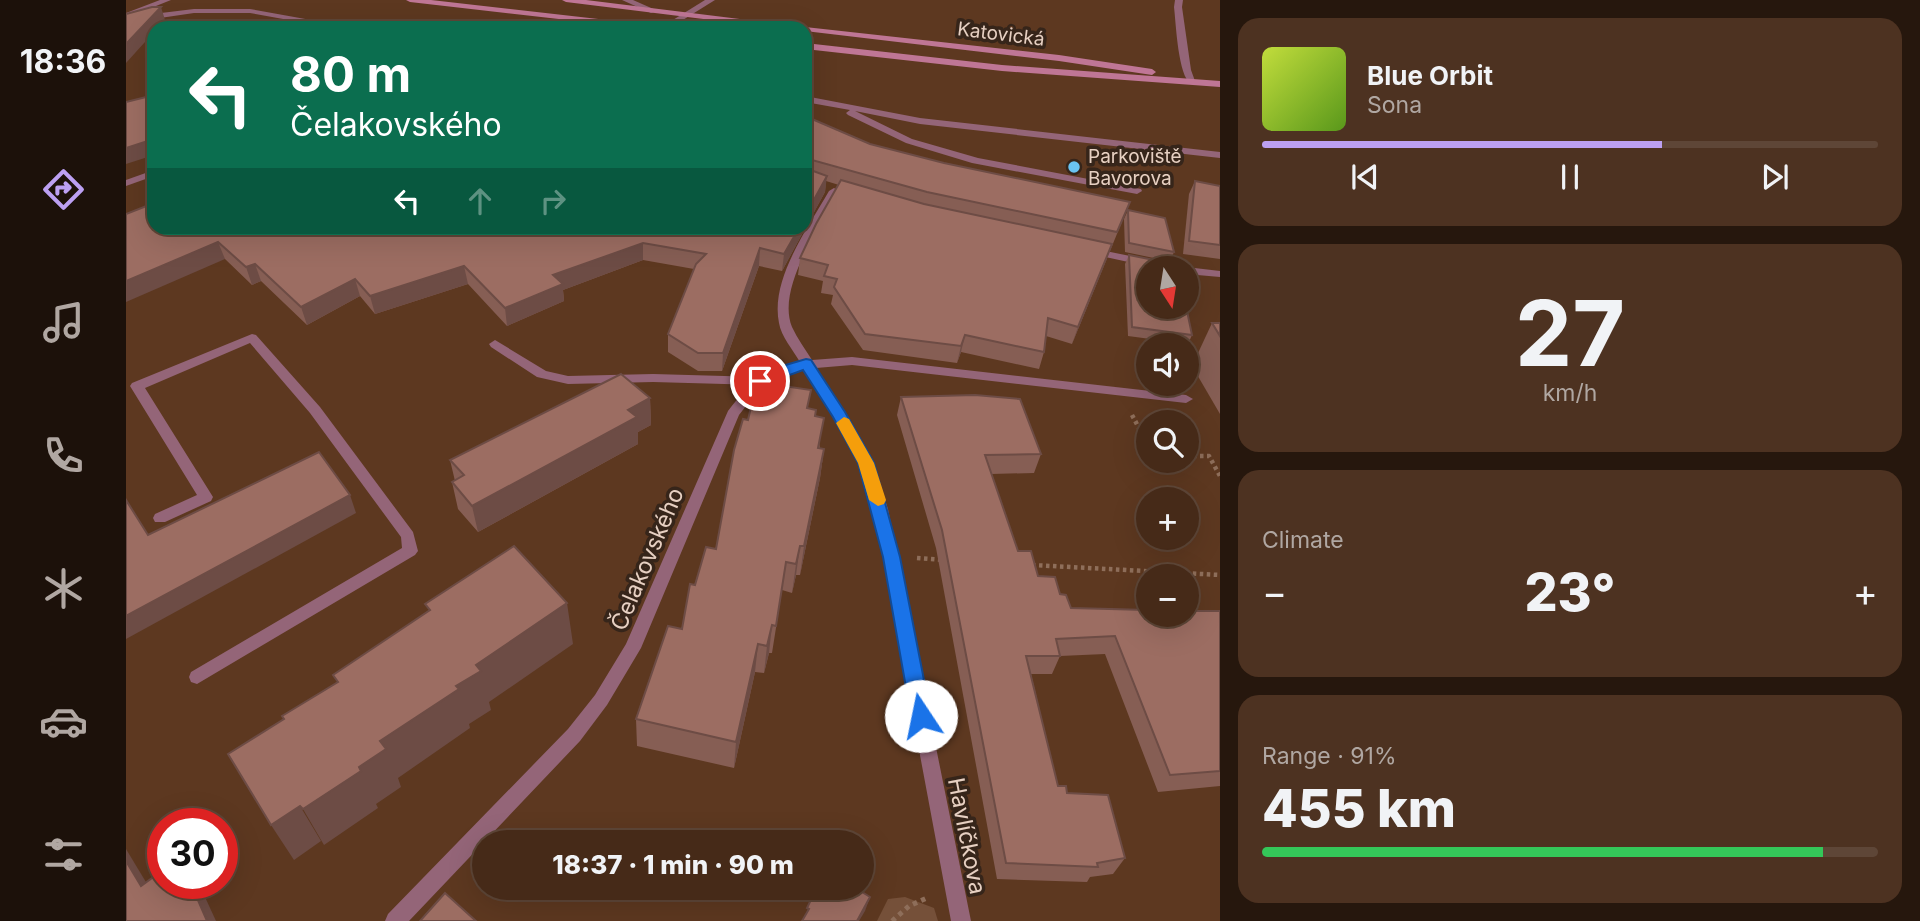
<!DOCTYPE html>
<meta charset="utf-8">
<style>
:root{--surface:#462a18;--page:#4d3221;--text:#f1f3f6;--muted:#b0a7a2;--line:#5e4637;--accent:#bca0f2}
body{margin:0;font-family:Inter,sans-serif;background:var(--page);color:var(--text);height:100vh;display:flex;flex-direction:column;font-size:26px;white-space:nowrap}
*{box-sizing:border-box;margin:0}
p{font-size:23px;color:var(--muted)}
.icon{flex:none;width:38px;height:38px;fill:none;stroke:currentColor;stroke-width:2;stroke-linecap:round;stroke-linejoin:round}
.map{position:relative;flex:1;overflow:hidden}
.drawer{display:flex;flex-direction:column;gap:18px;padding:18px;background:#26170d;width:700px}
.drawer>*{flex:none}
.top-card{position:absolute;left:21px;top:21px;width:665px;height:214px;border-radius:21px;box-shadow:0 7px 28px #0002,0 0 0 2px var(--line);background:#0b6e4f;color:#fff;overflow:hidden}
.needle{width:46px;rotate:168deg}
.controls{position:absolute;left:1010px;top:256px;display:grid;gap:14px}
.controls a{display:grid;place-items:center;width:63px;height:63px;border-radius:50%;background:var(--surface);box-shadow:0 7px 28px #0002,0 0 0 2px var(--line);font-size:35px}
.speed{position:absolute;left:21px;top:808px;display:flex;gap:14px;font-size:35px;font-weight:700;text-align:center}
.speed>*{display:grid;place-content:center;width:91px;height:91px;border-radius:50%;background:var(--surface);box-shadow:0 7px 28px #0002,0 0 0 2px var(--line);line-height:1}
.speed .limit{border:10px solid #d22;background:#fff;color:#111}
.pin{position:absolute;display:grid;place-items:center;width:60px;height:60px;color:#fff;margin:-30px;border:4px solid #fff;border-radius:50%;box-shadow:0 2px 7px #0007}
.me{position:absolute;width:77px;margin:-38px;rotate:349deg;stroke-linejoin:round;filter:drop-shadow(0 0 5px #0008)}
.turn{display:flex;align-items:center;gap:24px;height:147px;padding:0 28px;font-size:32px}
.turn .icon{width:91px;height:91px;stroke-width:2.5}
.turn b{display:block;font-size:49px;line-height:60px}
.lanes{display:flex;align-items:center;height:66px;padding:0 28px;background:#0003;justify-content:center;gap:35px;direction:ltr}
.lanes .off{opacity:.35}
.big{font-size:52px;font-weight:800;line-height:1.1}
.drawer .tile{flex:1;display:flex;flex-direction:column;justify-content:center;gap:10px;min-width:0;padding:0 24px;border-radius:21px;background:var(--page)}
.drawer .dial{align-items:center;gap:0}
.dial b{font-size:91px;line-height:1}
.song{display:flex;align-items:center;gap:21px}
.cover{width:84px;height:84px;border-radius:10px;background:linear-gradient(135deg,hsl(70 70% 55%),hsl(90 70% 35%))}
.played{height:7px;border-radius:4px;background:linear-gradient(90deg,var(--accent) 65%,var(--line) 65%)}
.keys{display:flex;justify-content:space-around;direction:ltr}
.heat{display:flex;justify-content:space-between;align-items:center;font-size:38px;direction:ltr}
.charge{height:10px;border-radius:5px;background:linear-gradient(90deg,#34c759 91%,var(--line) 0)}
.trip{position:absolute;left:346px;top:830px;width:402px;height:70px;border-radius:35px;background:var(--surface);box-shadow:0 7px 28px #0002,0 0 0 2px var(--line);font-weight:800;line-height:70px;text-align:center}
main{display:flex;flex:1;min-height:0}
.dock{display:flex;flex-direction:column;width:126px;justify-content:space-around;align-items:center;background:#1c110a;color:var(--muted)}
.dock .icon{width:49px;height:49px}
.dock .current{color:var(--accent)}
.dock b{font-size:32px;color:var(--text)}
.map>svg:first-child{display:block}
.green{fill:#755039}
.lines{fill:none;stroke-linecap:round;stroke-linejoin:round}
.path-far1{stroke:#8e6e5a;stroke-width:4.5;stroke-dasharray:3.5 3.5;stroke-linecap:butt}
.path{stroke:#8e6e5a;stroke-width:5;stroke-dasharray:4.5 4.5;stroke-linecap:butt}
.lane{fill:#946578;fill-rule:evenodd}
.street{fill:#946578;fill-rule:evenodd}
.secondary{fill:#bf7695;fill-rule:evenodd}
.wall{fill:#865e54}
.shaded-wall{fill:#6d4c45}
.building{fill:#9c6d62;stroke:#6d4c45;stroke-width:2}
.route{fill:#1a73e8;stroke:#114b97;stroke-width:2}
.slow{fill:#f59e0b}
.poi-dot{fill:#6ac3f1;stroke:#36251a;stroke-width:2.5}
.labels{text-anchor:middle;dominant-baseline:central;stroke-width:7;stroke-linejoin:round;paint-order:stroke}
.far-street-label{font-size:19px;fill:#e7d0c2;stroke:#36251a}
.far-poi-label{font-size:19px;fill:#e7d0c2;stroke:#36251a;text-anchor:start}
.street-label{font-size:23px;fill:#e7d0c2;stroke:#36251a}
</style>
<main>
<nav class="dock">
<b>18:36</b>
<svg class="icon current" aria-label="directions" viewBox="0 0 24 24"><path d="M12 3l9 9-9 9-9-9zM9 14v-3h6M13 9l2 2-2 2"/></svg>
<svg class="icon" aria-label="music" viewBox="0 0 24 24"><path d="M9 18V5l10-2v13"/><circle cx="6" cy="18" r="3"/><circle cx="16" cy="16" r="3"/></svg>
<svg class="icon" aria-label="phone" viewBox="0 0 24 24"><path d="M5 4h4l2 5-3 2q2 4 5 5l2-3 5 2v4C11 20 4 13 5 4z"/></svg>
<svg class="icon" aria-label="climate" viewBox="0 0 24 24"><path d="M12 3v18M4 7l16 10M4 17L20 7"/></svg>
<svg class="icon" aria-label="car" viewBox="0 0 24 24"><path d="M5 17H2v-5l4-1 3-4h7l3 4 3 1v5h-3M9 17h6M6 11h13"/><circle cx="7" cy="17" r="2"/><circle cx="17" cy="17" r="2"/></svg>
<svg class="icon" aria-label="filters" viewBox="0 0 24 24"><path d="M4 7h16M4 17h16"/><circle cx="9" cy="7" r="2"/><circle cx="15" cy="17" r="2"/></svg>
</nav>
<div class="map">
<svg width="1094" height="921" viewBox="0 0 1094 921">
<rect width="100%" height="100%" fill="#5d3820"/>
<polygon class="green" points="779,897 808,908 812,921 751,921 762,899"/>
<g class="lines">
<g class="path-far1">
<polyline points="1006,415 1022,445"/>
<polyline points="1060,456 1083,456 1094,476"/>
<polyline points="791,558 817,560"/>
<polyline points="906,565 1094,575"/>
</g>
<polyline class="path" points="766,921 783,906 803,897"/>
<g class="lane">
<polygon points="496,0 507,0 532,11 525,13"/>
<polygon points="579,0 589,0 544,28 534,28"/>
<polygon points="19,9 35,13 68,9 124,9 196,22 298,26 302,28 196,26 124,13 68,13 34,18 16,13 15,11"/>
<polygon points="126,334 130,335 194,407 287,532 292,551 289,555 71,684 65,682 63,677 65,672 276,548 275,537 184,413 124,343 19,388 87,497 85,501 39,522 29,522 27,518 29,514 71,495 4,386 6,383"/>
<polygon points="369,340 420,371 442,376 527,374 634,377 640,381 634,385 527,382 442,384 411,377 365,347 363,344"/>
</g>
<g class="street">
<polygon points="34,0 45,0 0,18 0,13"/>
<path d="M1049,0H1057L1056,7L1065,70L1069,81L1065,84C1052,76 1050,24 1048,7Z"/>
<polygon points="679,96 794,118 1094,152 1094,158 794,124 729,111 786,139 852,158 1015,189 1016,191 1011,194 846,163 780,143 722,115 720,113 724,110 679,102"/>
<polygon points="28,170 28,176 0,186 0,180"/>
<path d="M708,188L713,191C695,225 650,288 666,327C671,338 679,349 686,360L726,357L1060,395L1067,399L1060,403L726,365L690,368L747,463L762,509L845,921H825L748,509L733,463L679,369C649,374 630,392 613,415L515,648L481,705L454,741L283,921H259L262,914L442,729L469,695L500,644L602,411C622,384 642,369 674,362C667,350 655,336 653,323C644,279 682,228 703,191Z"/>
<polygon points="965,248 1048,265 1054,268 1030,268 961,253 959,251"/>
<polygon points="1060,267 1094,271 1094,277 1060,274 1060,268 1056,268"/>
</g>
<g class="secondary">
<polygon points="280,0 305,0 534,26 538,28 512,28 284,2"/>
<polygon points="436,0 460,0 671,26 675,28 651,28 440,2"/>
<polygon points="679,27 933,55 1026,69 1030,72 1026,75 933,61 679,31 679,28 676,28"/>
<polygon points="679,43 876,65 1094,81 1094,87 876,71 679,49"/>
</g>
</g>
<g class="wall">
<polygon points="679,116 744,144 818,163 1004,202 946,344 920,336 918,352 913,369 835,352 831,363 737,350 705,304 707,295 695,293 697,281 672,275 674,258 713,185 700,181 699,192 656,271 633,266 596,371 572,371 542,352 542,334 568,269 517,260 437,290 438,301 381,326 342,284 249,314 234,296 181,325 135,281 126,285 99,259 28,228"/>
<polygon points="1069,181 1094,186 1094,259 1057,254 1063,194"/>
<polygon points="1002,210 1048,252 1044,261 1066,335 1062,344 1002,336 999,264 1003,255 1033,261 1042,261 999,252 998,219"/>
<polygon points="1086,323 1094,323 1094,414 1066,366"/>
<polygon points="775,397 915,454 908,473 865,474 892,551 912,576 934,594 945,608 1094,611 1094,786 1032,792 979,654 934,656 926,674 905,674 932,786 941,793 999,858 987,874 964,877 961,882 871,879 810,548 771,415"/>
<polygon points="524,398 525,425 512,432 512,444 352,532 332,509 326,482 329,481 324,460"/>
<polygon points="689,416 694,448 698,449 694,478 674,575 670,575 666,593 656,590 646,653 643,653 638,673 629,672 608,768 511,746 510,719 556,629 569,585 590,549 622,420"/>
</g>
<g class="shaded-wall">
<polygon points="35,7 39,20 32,28 28,28 28,32 0,63 0,44"/>
<polygon points="28,139 28,155 0,164 0,148"/>
<polygon points="701,176 699,192 656,271 658,254 673,228 679,228 679,216"/>
<polygon points="92,242 99,259 0,302 0,281"/>
<polygon points="517,243 517,260 437,290 438,301 381,326 379,308 427,275"/>
<polygon points="986,244 980,260 946,344 952,327"/>
<polygon points="634,248 633,266 596,371 597,353"/>
<polygon points="129,264 135,281 126,285 120,267"/>
<polygon points="338,266 342,284 249,314 244,296"/>
<polygon points="229,279 234,296 181,325 175,307"/>
<polygon points="839,335 835,352 831,363 835,346"/>
<polygon points="524,398 525,425 512,432 512,444 352,532 346,506 502,410"/>
<polygon points="698,449 694,478 674,575 678,546"/>
<polygon points="224,495 230,513 0,639 0,616"/>
<polygon points="674,546 670,575 666,593 670,564"/>
<polygon points="441,603 447,644 363,702 365,710 343,724 344,728 272,778 275,787 250,804 252,808 198,845 177,809 233,767 254,741 330,686 350,665"/>
<polygon points="646,625 643,653 638,673 641,646"/>
<polygon points="632,644 629,672 608,768 610,742"/>
<polygon points="174,806 195,841 168,860 145,825"/>
<polygon points="0,849 35,907 15,886 0,861"/>
<polygon points="65,884 73,884 90,921 81,921"/>
<polygon points="744,897 739,911 733,921 731,921"/>
</g>
<g class="building">
<polygon points="26,7 35,7 0,44 0,14"/>
<polygon points="129,21 132,28 87,28"/>
<polygon points="28,95 28,139 0,148 0,102"/>
<polygon points="679,116 744,144 818,163 1004,202 991,232 801,192 679,158 679,161"/>
<polygon points="679,168 701,176 679,216"/>
<polygon points="715,180 798,204 986,244 952,327 922,318 918,352 839,335 835,346 739,334 708,287 711,279 698,276 702,265 674,258 690,224"/>
<polygon points="1069,181 1094,186 1094,245 1063,241"/>
<polygon points="28,203 28,228 673,228 658,254 634,248 597,353 572,353 542,334 570,264 580,254 517,243 427,275 437,284 379,308 338,266 244,296 229,279 175,307 129,264 120,267 92,242 0,281 0,214"/>
<polygon points="1002,210 1039,218 1048,252 1003,243"/>
<polygon points="1003,255 1033,261 1050,261 1052,268 1022,268 1022,306 1060,306 1066,335 1006,327"/>
<polygon points="1086,323 1094,323 1094,336"/>
<polygon points="495,374 524,398 502,410 511,417 346,506 326,482 338,475 324,460"/>
<polygon points="637,383 685,390 681,408 690,410 689,416 698,418 692,448 698,449 678,546 674,546 670,564 660,562 650,626 646,625 641,646 632,644 610,742 510,719 542,626 556,629 564,584 569,585 580,547 590,549 608,450 617,419 622,420 625,407 630,407"/>
<polygon points="849,395 894,399 915,454 859,455 892,551 905,551 912,576 929,577 934,594 940,595 945,608 1022,610 1022,614 1060,614 1060,611 1094,611 1094,771 1044,775 989,636 930,639 934,656 900,656 932,786 940,786 941,793 982,795 999,858 971,863 972,867 880,863 816,530 775,397"/>
<polygon points="193,452 224,495 0,616 0,500 22,535"/>
<polygon points="388,546 441,603 350,665 355,671 330,686 333,689 254,741 260,749 233,767 235,771 177,809 174,806 145,825 102,754 158,719 156,716 212,682 207,675 304,610 299,604"/>
<polygon points="0,861 15,886 37,870 37,884 65,884 81,921 0,921"/>
<polygon points="691,887 728,887 744,897 731,921 676,921 683,909 681,908"/>
<polygon points="319,893 350,921 294,921"/>
</g>
<polygon class="route" points="680,359 685,360 719,412 748,463 774,557 805,716 802,723 795,725 788,723 785,716 757,557 732,463 707,417 677,370 634,386 627,381 646,369"/>
<polygon class="slow" points="718,417 723,419 748,463 760,500 758,504 752,506 743,500 732,463 710,423"/>
<circle class="poi-dot" cx="948" cy="167" r="7"/>
<g class="labels">
<g class="far-street-label">
<text transform="translate(875 34) rotate(7)">Katovická</text>
</g>
<g class="far-poi-label">
<text x="962" y="156">Parkoviště<tspan x="962" dy="22">Bavorova</tspan></text>
</g>
<g class="street-label">
<text transform="translate(521 559) rotate(-67)">Čelakovského</text>
<text transform="translate(841 836) rotate(79)">Havlíčkova</text>
</g>
</g>
</svg>
<div class="controls">
<a><svg class="needle" viewBox="-14 -14 28 28"><path d="M0-13l5 13h-10z" fill="#e53935"/><path d="M0 13l5-13h-10z" fill="#b0a7a2"/></svg></a>
<a><svg class="icon" aria-label="sound" viewBox="0 0 24 24"><path d="M4 9h4l5-4v14l-5-4H4zM17 9q2 3 0 6"/></svg></a>
<a><svg class="icon" aria-label="search" viewBox="0 0 24 24"><circle cx="10" cy="10" r="6"/><path d="M15 15l6 6"/></svg></a>
<a>+</a>
<a>−</a>
</div>
<div class="speed"><div class="limit">30</div></div>
<div class="pin" style="left:634px;top:381px;background:#d93025"><svg class="icon" aria-label="arrive" viewBox="0 0 24 24"><path d="M6 21V4h12l-3 4 3 4H6"/></svg></div>
<svg class="me" style="left:795px;top:716px" viewBox="-20 -20 40 40"><circle r="19" fill="#fff"/><path d="M0-13L10 11 0 6-10 11z" fill="#1a73e8"/></svg>
<div class="trip">18:37 · 1 min · 90 m</div>
<div class="top-card">
<div class="turn"><svg class="icon" aria-label="left" viewBox="0 0 24 24"><path d="M17 20v-9H6M10 6l-5 5 5 5"/></svg><div><b>80 m</b>Čelakovského</div></div>
<div class="lanes"><svg class="icon" aria-label="left" viewBox="0 0 24 24"><path d="M17 20v-9H6M10 6l-5 5 5 5"/></svg><svg class="icon off" aria-label="ahead" viewBox="0 0 24 24"><path d="M12 20V5M6 11l6-6 6 6"/></svg><svg class="icon off" aria-label="right" viewBox="0 0 24 24"><path d="M7 20v-9h11M14 6l5 5-5 5"/></svg></div>
</div>
</div>
<section class="drawer">
<div class="tile">
<div class="song"><i class="cover"></i><div><b>Blue Orbit</b><p>Sona</p></div></div>
<div class="played"></div>
<div class="keys"><svg class="icon" aria-label="previous" viewBox="0 0 24 24"><path d="M18 5L8 12l10 7zM5 5v14"/></svg><svg class="icon" aria-label="pause" viewBox="0 0 24 24"><path d="M8 5v14M16 5v14"/></svg><svg class="icon" aria-label="next" viewBox="0 0 24 24"><path d="M6 5l10 7-10 7zM19 5v14"/></svg></div>
</div>
<div class="tile dial"><b>27</b><p>km/h</p></div>
<div class="tile"><p>Climate</p>
<div class="heat"><a>−</a><b class="big">23°</b><a>+</a></div>
</div>
<div class="tile"><p>Range · 91%</p><b class="big">455 km</b><div class="charge"></div></div>
</section>
</main>
